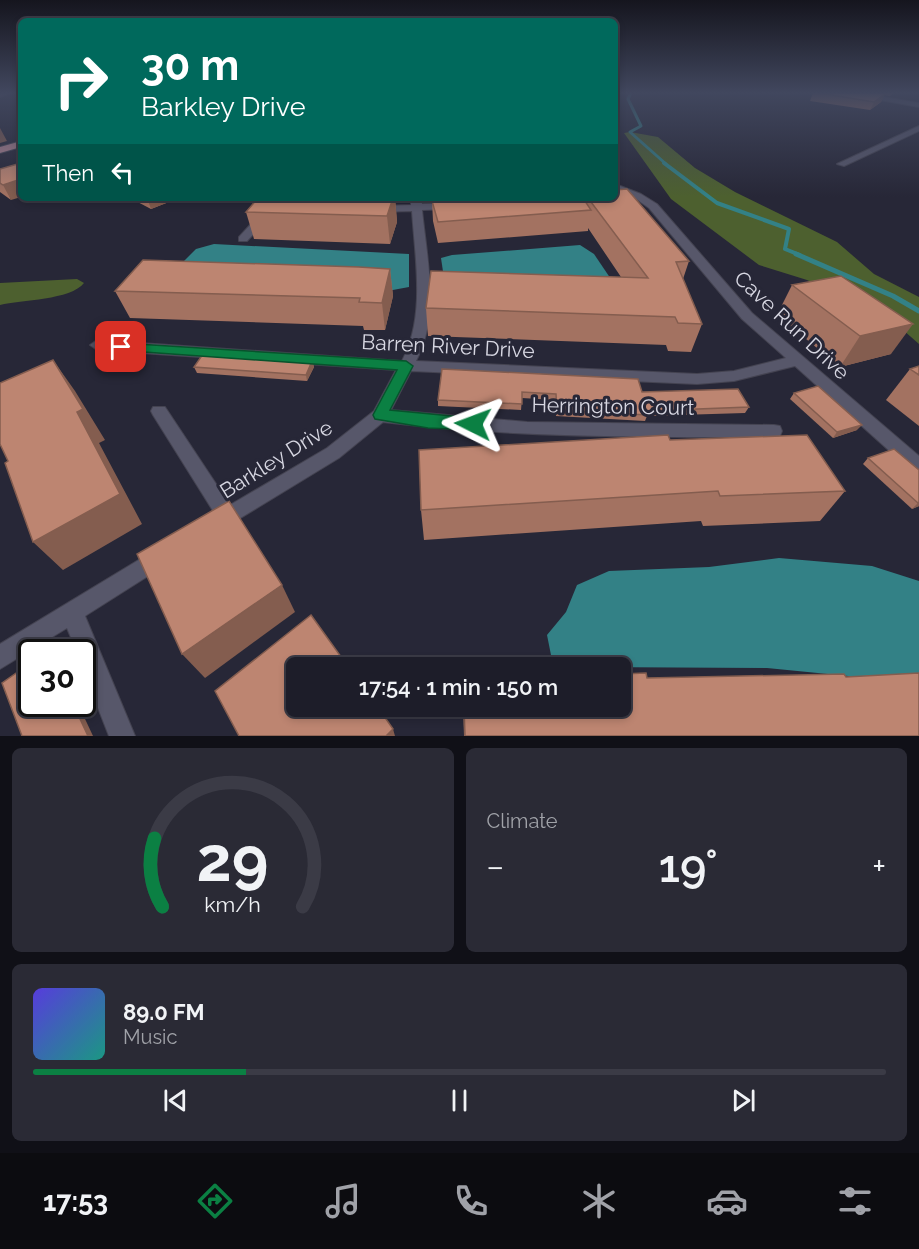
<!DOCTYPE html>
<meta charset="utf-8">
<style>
:root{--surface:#1d1d29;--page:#2a2a35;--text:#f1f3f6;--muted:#a0a2a8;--line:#3b3b46;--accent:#0b8043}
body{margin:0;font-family:Raleway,sans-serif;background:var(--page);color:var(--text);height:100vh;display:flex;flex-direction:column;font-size:22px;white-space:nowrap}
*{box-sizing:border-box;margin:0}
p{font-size:20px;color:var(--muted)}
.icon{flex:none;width:33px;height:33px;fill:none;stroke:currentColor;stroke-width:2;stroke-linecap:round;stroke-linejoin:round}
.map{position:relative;height:736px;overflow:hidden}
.drawer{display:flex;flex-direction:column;gap:12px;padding:12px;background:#101017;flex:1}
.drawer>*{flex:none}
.guide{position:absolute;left:18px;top:18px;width:600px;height:183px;border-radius:9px;box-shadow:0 3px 9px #0003,0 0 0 2px var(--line);background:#00695c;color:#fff;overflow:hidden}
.speed{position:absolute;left:18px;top:639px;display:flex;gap:12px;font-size:30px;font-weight:700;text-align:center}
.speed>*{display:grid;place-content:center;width:78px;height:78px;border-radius:50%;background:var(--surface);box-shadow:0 3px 9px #0003,0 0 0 2px var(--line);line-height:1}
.speed .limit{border:3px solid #111;border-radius:9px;background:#fff;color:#111}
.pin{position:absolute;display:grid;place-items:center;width:51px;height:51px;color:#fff;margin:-26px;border-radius:12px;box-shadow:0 3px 9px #0006}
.me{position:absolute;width:66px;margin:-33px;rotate:273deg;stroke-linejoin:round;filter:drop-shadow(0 0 4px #0008)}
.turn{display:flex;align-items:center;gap:21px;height:126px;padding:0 24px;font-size:27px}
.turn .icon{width:78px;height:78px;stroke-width:2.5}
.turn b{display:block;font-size:42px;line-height:51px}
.then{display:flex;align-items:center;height:57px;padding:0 24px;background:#0003;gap:12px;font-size:22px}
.big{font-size:45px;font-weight:600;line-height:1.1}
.drawer .tile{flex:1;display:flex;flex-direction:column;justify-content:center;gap:9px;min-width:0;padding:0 21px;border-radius:9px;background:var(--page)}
.drawer .dial{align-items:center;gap:0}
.dial svg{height:156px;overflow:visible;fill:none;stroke:var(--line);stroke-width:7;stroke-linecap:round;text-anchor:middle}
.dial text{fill:var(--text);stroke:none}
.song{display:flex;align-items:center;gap:18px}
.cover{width:72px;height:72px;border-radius:9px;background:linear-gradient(135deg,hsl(250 70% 55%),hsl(170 70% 35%))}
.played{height:6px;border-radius:3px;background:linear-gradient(90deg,var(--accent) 25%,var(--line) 25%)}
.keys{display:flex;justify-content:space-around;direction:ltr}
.heat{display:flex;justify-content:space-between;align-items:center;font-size:33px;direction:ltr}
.drawer .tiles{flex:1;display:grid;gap:12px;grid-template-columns:1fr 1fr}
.tile:last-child{grid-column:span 2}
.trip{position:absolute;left:286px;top:657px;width:345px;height:60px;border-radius:9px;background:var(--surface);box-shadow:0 3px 9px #0003,0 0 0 2px var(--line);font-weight:600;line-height:60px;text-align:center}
.menu{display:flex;height:96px;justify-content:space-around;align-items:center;background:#0c0c10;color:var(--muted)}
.menu .icon{width:42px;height:42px}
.menu .active{color:var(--accent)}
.menu b{font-size:27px;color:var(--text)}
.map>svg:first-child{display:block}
.forest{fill:#4d602f}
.water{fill:#338186}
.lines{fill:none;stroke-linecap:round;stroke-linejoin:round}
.stream-far2{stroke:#338186;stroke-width:3}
.stream-far1{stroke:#338186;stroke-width:4}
.stream{stroke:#338186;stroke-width:5}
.minor-casing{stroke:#444351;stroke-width:2}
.major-casing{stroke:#444351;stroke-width:2}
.minor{fill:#57576a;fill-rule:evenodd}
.major{fill:#b38592;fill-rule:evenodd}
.wall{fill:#a37261}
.shaded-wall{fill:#845d4f}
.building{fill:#bd8571;stroke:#845d4f;stroke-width:1.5}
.route{fill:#0b8043;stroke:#07532c;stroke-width:1.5}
.labels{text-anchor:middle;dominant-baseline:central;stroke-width:6;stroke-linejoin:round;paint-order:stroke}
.street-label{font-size:21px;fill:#d7d7e2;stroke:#272737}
</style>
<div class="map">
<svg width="919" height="736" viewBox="0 0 919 736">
<rect width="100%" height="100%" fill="#272737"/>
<g class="forest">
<polygon points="630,132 658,137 695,168 735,192 837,242 874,274 919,297 919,344 886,315 807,280 759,265 671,199 624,133"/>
<path d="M77,279L84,283C71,300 21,300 0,305V283Z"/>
</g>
<g class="water">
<polygon points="214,244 409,254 409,287 382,292 178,267 196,249"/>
<polygon points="580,245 594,254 621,294 445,285 441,258 452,255"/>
<polygon points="779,558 872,566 919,581 919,683 767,668 587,667 552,660 547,635 566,612 577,585 609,571 709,567"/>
</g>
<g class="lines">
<polyline class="stream-far2" points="631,93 628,99 641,126 630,132 666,164"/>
<polyline class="stream-far1" points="664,163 717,203 789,229 785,249 800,255"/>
<polyline class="stream" points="796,254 893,296 919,311"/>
<g class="minor-casing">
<g id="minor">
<polygon points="0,93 10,93 0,97"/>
<polygon points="841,93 860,93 919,103 919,107"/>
<polygon points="919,126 919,131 844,166 837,164"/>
<path d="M615,184L641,194L657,204L752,313L919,456V474L913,472L795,366L734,381L697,384L411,371L391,410L527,422L774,425L780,426L782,431L780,436L774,437C643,437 513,438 383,422L339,458L219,531L212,528L209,522L215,514L153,415L151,411L153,407H165L230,505L327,448L374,411L396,370L97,350L90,345L97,340L402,361C426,316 415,259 412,211L376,212L371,209L376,206L411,205V198H421L422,204L451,203L456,206L451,209L422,210C427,259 440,316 416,361L697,374L734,371L786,358L742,319L649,208L635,198L615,190Z"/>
<polygon points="281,198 292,198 271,215 247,241 239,241 239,237 263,211"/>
<polygon points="160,547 167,550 170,557 167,564 85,616 135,736 109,736 82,667 82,652 77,652 67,628 0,669 0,644"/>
</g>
</g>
<g class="major-casing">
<polygon id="major" points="18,142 21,142 21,147 0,153 0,147"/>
</g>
<use href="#minor" class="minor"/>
<use href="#major" class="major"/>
</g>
<g class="wall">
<polygon points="813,93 893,93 890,96 884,95 881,102 870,110 810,101"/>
<polygon points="0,169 11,200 0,192"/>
<polygon points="130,198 179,198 151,209"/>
<polygon points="395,198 397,222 390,244 254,239 246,212"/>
<polygon points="453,198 615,198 689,261 683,279 702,324 691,352 668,351 666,345 428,336 426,308 621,277 588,228 588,231 438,243 433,221 432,201 454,199"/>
<polygon points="390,269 393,296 385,330 364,330 363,326 130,318 115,291"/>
<polygon points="792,285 891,354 840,367 777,315"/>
<polygon points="312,361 314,367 307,381 197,373 194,367"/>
<polygon points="919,366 919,426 886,400 910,369"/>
<polygon points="442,369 642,392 749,407 745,413 647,416 645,421 556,416 555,400 522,398 521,410 438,406 438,400"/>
<polygon points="794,393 857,430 833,438 790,399"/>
<polygon points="670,440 845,491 820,521 703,526 701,521 424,540 421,510"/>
<polygon points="894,449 919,506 912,509 863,464 868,458"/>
<polygon points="846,677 919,736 464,736 463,706 621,706 647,678"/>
</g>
<g class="shaded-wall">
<polygon points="885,94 881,102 870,110 874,102"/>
<polygon points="0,128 7,141 0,143"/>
<polygon points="21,179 21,197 11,200 3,185"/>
<polygon points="147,198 179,198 151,209"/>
<polygon points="393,198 395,198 397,222 390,244 387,216"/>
<polygon points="390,269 393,296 385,330 382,303"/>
<polygon points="913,324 891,354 840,367 860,336"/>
<polygon points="53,360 75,391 105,440 99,443 142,524 63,570 33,542 77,412"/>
<polygon points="312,361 314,367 307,381 306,375"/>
<polygon points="862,425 857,430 833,438 837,432"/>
<polygon points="919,502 919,506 912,509"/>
<polygon points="282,585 295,612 205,678 182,654"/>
<polygon points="73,704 78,704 93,736 88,736"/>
<polygon points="393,729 395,736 386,736"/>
</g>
<g class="building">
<polygon points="819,93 880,93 885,94 874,102"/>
<polygon points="21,163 21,179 3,185 0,183 0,169"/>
<polygon points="627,189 689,261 676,262 702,324 678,323 675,317 426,308 431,271 648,278 588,198 615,198 615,190"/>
<polygon points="258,198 393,198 387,216 246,212"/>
<polygon points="460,198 583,198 591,210 438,222 432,201"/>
<polygon points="143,260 359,267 390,269 382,303 359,302 360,298 115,291"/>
<polygon points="841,276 913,324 860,336 792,285"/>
<polygon points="203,354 312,361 306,375 194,367"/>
<polygon points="53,360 83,409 77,412 120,494 33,542 5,463 8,461 0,444 0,383"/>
<polygon points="919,366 919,375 910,369"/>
<polygon points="442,369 638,379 642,392 738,389 749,407 646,411 647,415 557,410 556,394 522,392 522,404 438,400"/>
<polygon points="818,386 862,425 837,432 794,393"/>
<polygon points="668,435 670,440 807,435 845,491 720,496 718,491 421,510 419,450"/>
<polygon points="894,449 919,470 919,502 918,503 868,458"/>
<polygon points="229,501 282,585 182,654 137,554"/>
<polygon points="311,615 349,668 297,668 297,706 377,706 393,729 386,736 239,736 215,691"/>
<polygon points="32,662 32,704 73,704 88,736 22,736 2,683"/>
<polygon points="646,673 647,678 844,674 846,677 919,673 919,736 465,736 464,706 621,706 621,674"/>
</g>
<linearGradient id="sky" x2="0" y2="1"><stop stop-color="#15151e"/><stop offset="0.47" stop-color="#41475e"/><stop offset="1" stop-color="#41475e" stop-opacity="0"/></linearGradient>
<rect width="919" height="197" fill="url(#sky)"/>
<polygon class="route" points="121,343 406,361 413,366 390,410 473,418 480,424 473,430 428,428 375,419 373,415 397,370 116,350 116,344"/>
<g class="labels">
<g class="street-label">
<text transform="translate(792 325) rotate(43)">Cave Run Drive</text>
<text transform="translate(448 346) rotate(3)">Barren River Drive</text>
<text transform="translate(613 406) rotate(1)">Herrington Court</text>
<text transform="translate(276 459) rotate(-32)">Barkley Drive</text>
</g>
</g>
</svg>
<div class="speed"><div class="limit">30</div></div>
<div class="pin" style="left:121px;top:347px;background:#d93025"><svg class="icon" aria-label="arrive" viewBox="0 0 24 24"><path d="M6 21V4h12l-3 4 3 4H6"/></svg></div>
<svg class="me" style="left:473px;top:424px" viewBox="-20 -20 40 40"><path d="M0-17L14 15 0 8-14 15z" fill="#0b8043" stroke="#fff" stroke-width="4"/></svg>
<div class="trip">17:54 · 1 min · 150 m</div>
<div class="guide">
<div class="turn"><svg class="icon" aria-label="right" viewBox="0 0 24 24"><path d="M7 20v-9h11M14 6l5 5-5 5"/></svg><div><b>30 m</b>Barkley Drive</div></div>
<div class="then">Then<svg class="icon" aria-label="left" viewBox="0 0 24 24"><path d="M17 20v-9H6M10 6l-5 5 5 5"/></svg></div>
</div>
</div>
<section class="drawer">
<div class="tiles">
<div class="tile dial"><svg viewBox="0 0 100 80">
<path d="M14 69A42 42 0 1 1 86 69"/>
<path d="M14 69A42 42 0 0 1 10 34" stroke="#0b8043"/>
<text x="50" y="56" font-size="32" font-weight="700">29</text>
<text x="50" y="72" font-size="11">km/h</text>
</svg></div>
<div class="tile"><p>Climate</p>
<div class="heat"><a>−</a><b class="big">19°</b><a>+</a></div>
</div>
<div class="tile">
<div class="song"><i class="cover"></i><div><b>89.0 FM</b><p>Music</p></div></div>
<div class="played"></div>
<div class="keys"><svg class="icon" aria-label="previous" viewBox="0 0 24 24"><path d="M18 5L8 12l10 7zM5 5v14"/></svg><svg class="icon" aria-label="pause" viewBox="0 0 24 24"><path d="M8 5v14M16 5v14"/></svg><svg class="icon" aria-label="next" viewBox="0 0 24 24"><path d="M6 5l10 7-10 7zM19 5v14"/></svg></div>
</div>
</div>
</section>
<nav class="menu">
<b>17:53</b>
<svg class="icon active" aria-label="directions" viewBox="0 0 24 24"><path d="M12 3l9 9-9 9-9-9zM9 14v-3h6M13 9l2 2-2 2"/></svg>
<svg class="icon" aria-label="music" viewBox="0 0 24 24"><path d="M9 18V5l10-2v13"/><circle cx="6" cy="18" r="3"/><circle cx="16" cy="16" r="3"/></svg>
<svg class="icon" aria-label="phone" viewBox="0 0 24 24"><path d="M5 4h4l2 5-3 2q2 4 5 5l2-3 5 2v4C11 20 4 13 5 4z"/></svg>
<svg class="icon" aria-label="climate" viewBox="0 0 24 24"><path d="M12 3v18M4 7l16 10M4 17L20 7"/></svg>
<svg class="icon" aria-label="car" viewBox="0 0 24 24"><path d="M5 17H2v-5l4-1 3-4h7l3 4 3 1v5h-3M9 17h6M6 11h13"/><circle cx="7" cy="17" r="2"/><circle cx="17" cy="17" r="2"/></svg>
<svg class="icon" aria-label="filters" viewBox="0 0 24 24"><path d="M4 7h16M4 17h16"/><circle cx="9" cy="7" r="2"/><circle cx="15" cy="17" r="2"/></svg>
</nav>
